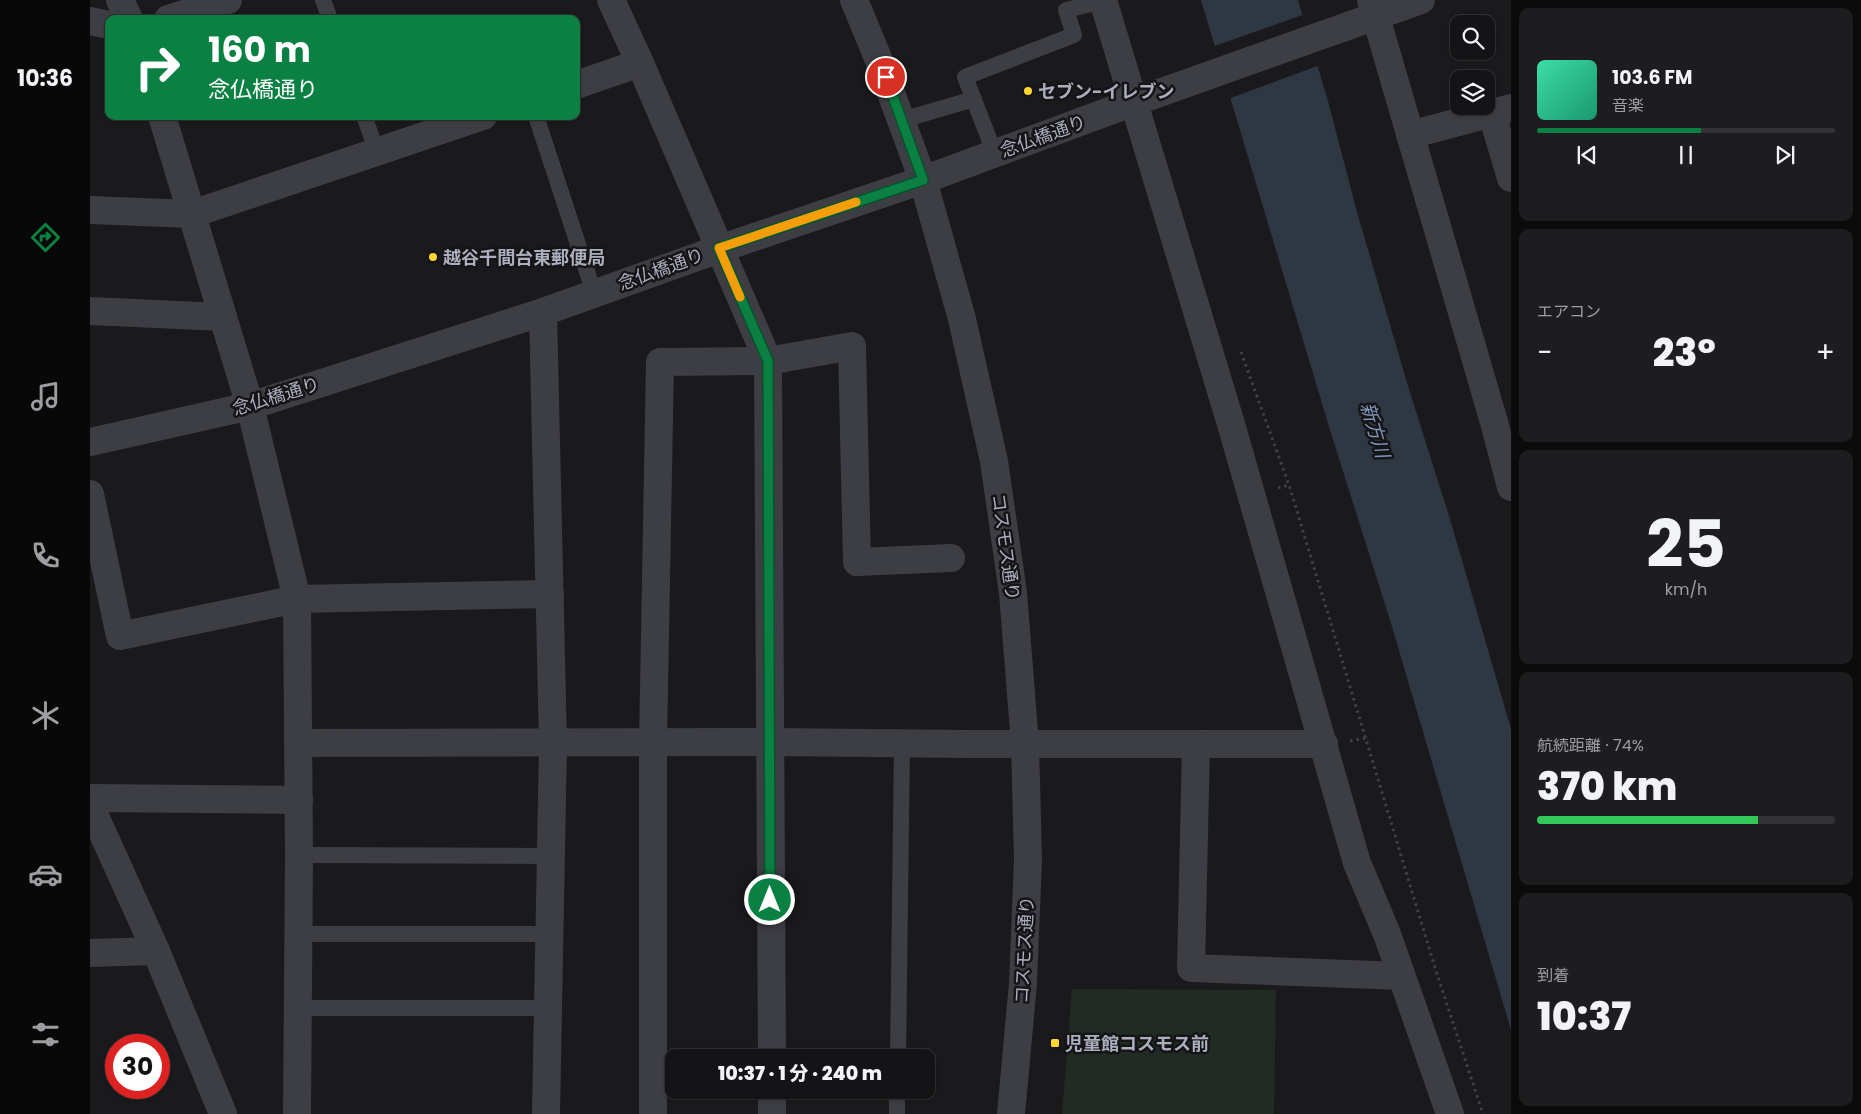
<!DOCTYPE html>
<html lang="ja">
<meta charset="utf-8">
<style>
:root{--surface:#141416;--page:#1d1d1f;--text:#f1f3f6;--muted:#9d9ea1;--line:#333335;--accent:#0b8043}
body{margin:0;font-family:Poppins,"Noto Sans JP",sans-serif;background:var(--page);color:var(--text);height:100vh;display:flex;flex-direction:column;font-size:19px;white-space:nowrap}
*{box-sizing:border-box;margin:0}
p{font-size:16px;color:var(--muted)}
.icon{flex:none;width:28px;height:28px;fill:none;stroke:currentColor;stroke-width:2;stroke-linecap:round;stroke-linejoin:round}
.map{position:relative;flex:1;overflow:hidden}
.details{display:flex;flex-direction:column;gap:8px;padding:8px;background:#0b0b0c;width:350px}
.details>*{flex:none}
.hud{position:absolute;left:15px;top:15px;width:475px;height:105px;border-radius:10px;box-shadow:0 1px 4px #0004,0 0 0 1px var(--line);background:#0b8043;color:#fff;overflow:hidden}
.fabs{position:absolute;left:1360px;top:15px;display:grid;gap:10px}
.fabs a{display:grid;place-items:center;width:45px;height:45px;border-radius:10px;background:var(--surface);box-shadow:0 1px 4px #0004,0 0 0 1px var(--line);font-size:25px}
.speed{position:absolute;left:15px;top:1034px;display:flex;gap:10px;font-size:25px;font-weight:700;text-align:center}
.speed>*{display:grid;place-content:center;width:65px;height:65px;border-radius:50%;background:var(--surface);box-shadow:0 1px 4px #0004,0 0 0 1px var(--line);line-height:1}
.speed .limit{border:8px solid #d22;background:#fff;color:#111}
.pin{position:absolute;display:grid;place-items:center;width:42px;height:42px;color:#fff;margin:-21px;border:2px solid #fff;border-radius:50%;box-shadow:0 1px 5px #0007}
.me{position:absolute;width:55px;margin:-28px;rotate:0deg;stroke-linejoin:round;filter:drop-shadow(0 0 4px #0008)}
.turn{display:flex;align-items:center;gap:18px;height:105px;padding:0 20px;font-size:22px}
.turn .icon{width:65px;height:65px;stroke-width:2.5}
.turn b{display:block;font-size:35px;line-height:42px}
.big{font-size:38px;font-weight:800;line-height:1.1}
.details .card{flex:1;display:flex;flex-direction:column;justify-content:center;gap:8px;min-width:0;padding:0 18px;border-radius:10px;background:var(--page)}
.details .dial{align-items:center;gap:0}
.dial b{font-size:65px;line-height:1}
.song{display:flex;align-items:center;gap:15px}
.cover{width:60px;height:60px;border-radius:8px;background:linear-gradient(135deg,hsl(160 70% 55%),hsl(160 70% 35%))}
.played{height:5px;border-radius:2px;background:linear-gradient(90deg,var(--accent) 55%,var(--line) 55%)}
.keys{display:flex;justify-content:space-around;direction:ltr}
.heat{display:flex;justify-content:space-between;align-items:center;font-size:28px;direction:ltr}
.charge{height:8px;border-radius:4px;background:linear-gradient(90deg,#34c759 74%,var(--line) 0)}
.trip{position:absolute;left:575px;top:1049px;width:270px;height:50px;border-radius:10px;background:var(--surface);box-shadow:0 1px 4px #0004,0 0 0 1px var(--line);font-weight:800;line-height:50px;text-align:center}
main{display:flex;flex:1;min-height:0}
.tab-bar{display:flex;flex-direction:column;width:90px;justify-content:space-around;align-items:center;background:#080809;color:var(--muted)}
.tab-bar .icon{width:35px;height:35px}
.tab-bar .current{color:var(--accent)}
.tab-bar b{font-size:22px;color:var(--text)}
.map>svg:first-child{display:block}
.green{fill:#212b24}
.water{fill:#2e3742}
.pier{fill:#1a1a1d}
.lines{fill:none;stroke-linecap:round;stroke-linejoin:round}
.path{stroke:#404249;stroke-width:3;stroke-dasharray:2.5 4;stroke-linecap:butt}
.service{stroke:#3d3d44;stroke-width:16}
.minor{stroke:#3d3d44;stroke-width:28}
.tertiary{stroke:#3d3d44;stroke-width:28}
.route-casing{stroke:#07532c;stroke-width:12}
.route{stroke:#0b8043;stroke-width:9}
.slow{stroke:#f59e0b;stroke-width:9}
.poi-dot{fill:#ffd730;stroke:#151518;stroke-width:2}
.labels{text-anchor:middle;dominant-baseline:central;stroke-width:5;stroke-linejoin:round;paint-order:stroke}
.poi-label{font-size:18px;font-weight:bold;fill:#acaebd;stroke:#151518;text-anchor:start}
.street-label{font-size:18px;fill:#acaebd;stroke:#151518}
.water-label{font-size:19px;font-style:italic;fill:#8197ba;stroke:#151518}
</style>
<main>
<nav class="tab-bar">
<b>10:36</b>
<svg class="icon current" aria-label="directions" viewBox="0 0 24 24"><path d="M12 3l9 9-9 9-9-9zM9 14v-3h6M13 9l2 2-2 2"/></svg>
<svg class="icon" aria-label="music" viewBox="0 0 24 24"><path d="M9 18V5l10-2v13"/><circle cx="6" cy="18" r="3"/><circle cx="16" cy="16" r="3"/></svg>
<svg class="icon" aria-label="phone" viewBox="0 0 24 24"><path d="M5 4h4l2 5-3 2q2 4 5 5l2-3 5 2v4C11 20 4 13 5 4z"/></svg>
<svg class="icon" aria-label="climate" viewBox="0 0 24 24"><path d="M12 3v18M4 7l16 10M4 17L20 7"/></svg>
<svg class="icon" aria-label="car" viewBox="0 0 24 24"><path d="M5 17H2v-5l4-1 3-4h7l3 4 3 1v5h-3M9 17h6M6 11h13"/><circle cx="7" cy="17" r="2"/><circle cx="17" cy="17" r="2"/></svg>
<svg class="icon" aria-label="filters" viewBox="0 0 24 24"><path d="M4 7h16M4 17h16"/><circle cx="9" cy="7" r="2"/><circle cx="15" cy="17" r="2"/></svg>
</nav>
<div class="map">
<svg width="1421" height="1114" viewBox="0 0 1421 1114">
<rect width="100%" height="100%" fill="#1a1a1d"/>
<polygon class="green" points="982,989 1186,990 1184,1114 972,1114"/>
<polygon class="water" points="1111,0 1208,0 1238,101 1267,212 1318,386 1360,519 1421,729 1421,1030 1300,620 1240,430"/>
<polygon class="pier" points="1215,14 1230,65 1138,99 1122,47"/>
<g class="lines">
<g class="path">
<polyline points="1151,352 1199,485 1346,971 1393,1114"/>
<polyline points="1188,488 1199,485"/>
<polyline points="1260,741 1276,738"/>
</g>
<g class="service">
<polyline points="233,0 240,19"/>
<polyline points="274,116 287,152"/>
<polyline points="446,116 504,293"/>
<polyline points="812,120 884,99"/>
<polyline points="905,154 875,77 984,35 976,10 1013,1"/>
<polyline points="209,855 461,856"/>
<polyline points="209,934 460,934"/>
<polyline points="208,1008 458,1008"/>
<polyline points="808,1058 812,744"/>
<polyline points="807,1114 807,1090"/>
</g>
<g class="minor">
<polyline points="30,0 39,19"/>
<polyline points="521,0 550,63 678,361 682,1058"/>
<polyline points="1013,0 1141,424 1267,863 1297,934 1360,1114"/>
<polyline points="1281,0 1404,422 1421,487"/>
<polyline points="78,19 138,0"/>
<polyline points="0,21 19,25"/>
<polyline points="486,85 550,63"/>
<polyline points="1402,114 1421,178"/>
<polyline points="72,116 160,406 207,599 209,855 207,1114"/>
<polyline points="1320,135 1421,108"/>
<polyline points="0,210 102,214 393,116"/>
<polyline points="0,311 133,317"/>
<polyline points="453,312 463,744 456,1114"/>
<polyline points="0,494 30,636 207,599 460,594"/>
<polyline points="208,743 679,742 882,744 1234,744"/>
<polyline points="1106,744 1101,968 1311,976"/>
<polyline points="0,798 209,800"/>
<polyline points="0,805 66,951 133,1114"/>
<polyline points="0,953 66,951"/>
<polyline points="682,1090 682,1114"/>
<polyline points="563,1114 563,743 570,362 678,361 762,346 767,562 861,558"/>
</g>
<g class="tertiary">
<polyline points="764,0 790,63 833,180 872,319 904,461 923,593 935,744 938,860 933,983 921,1114"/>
<polyline points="0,442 160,406 453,312 629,249 833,180 1044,102 1331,0"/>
</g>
</g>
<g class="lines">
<g class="route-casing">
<polyline id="route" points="680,900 678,361 629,248 833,180 796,77"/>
</g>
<use href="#route" class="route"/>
<polyline class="slow" points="650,297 629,248 766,202"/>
</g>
<g class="poi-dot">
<circle cx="938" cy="91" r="5"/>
<circle cx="343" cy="257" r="5"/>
<rect x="960" y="1038" width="10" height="10" rx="2.5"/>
</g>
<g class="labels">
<g class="poi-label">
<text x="948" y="91">セブン-イレブン</text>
<text x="353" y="257">越谷千間台東郵便局</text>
<text x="975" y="1043">児童館コスモス前</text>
</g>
<g class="street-label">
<text transform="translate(953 136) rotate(-20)">念仏橋通り</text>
<text transform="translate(571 269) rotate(-20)">念仏橋通り</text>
<text transform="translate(186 396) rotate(-17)">念仏橋通り</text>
<text transform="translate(916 547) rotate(82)">コスモス通り</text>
<text transform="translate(934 950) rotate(-87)">コスモス通り</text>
</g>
<g class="water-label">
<text transform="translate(1285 430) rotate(73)">新方川</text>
</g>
</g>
</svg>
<div class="fabs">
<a><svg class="icon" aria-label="search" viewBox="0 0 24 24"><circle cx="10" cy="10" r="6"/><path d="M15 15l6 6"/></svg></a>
<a><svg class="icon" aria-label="layers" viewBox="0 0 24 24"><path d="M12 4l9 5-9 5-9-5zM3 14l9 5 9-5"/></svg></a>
</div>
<div class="speed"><div class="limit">30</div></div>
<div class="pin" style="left:796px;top:77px;background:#d93025"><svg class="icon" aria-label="arrive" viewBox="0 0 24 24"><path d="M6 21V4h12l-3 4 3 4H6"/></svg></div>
<svg class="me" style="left:680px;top:900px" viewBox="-20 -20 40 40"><circle r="17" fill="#0b8043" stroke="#fff" stroke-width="3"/><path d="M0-11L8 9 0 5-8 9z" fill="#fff"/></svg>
<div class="trip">10:37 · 1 分 · 240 m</div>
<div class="hud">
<div class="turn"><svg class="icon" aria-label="right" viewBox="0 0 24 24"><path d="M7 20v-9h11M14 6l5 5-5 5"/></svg><div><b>160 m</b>念仏橋通り</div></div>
</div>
</div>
<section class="details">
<div class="card">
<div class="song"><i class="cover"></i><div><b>103.6 FM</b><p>音楽</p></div></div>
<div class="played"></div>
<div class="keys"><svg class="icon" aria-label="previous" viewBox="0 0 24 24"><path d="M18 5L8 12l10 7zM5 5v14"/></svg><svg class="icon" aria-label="pause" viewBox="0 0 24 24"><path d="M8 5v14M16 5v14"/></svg><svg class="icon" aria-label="next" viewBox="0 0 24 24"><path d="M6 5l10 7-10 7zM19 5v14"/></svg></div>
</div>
<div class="card"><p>エアコン</p>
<div class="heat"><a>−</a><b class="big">23°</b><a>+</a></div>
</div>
<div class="card dial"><b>25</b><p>km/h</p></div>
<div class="card"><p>航続距離 · 74%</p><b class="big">370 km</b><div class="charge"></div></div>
<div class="card"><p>到着</p><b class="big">10:37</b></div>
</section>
</main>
